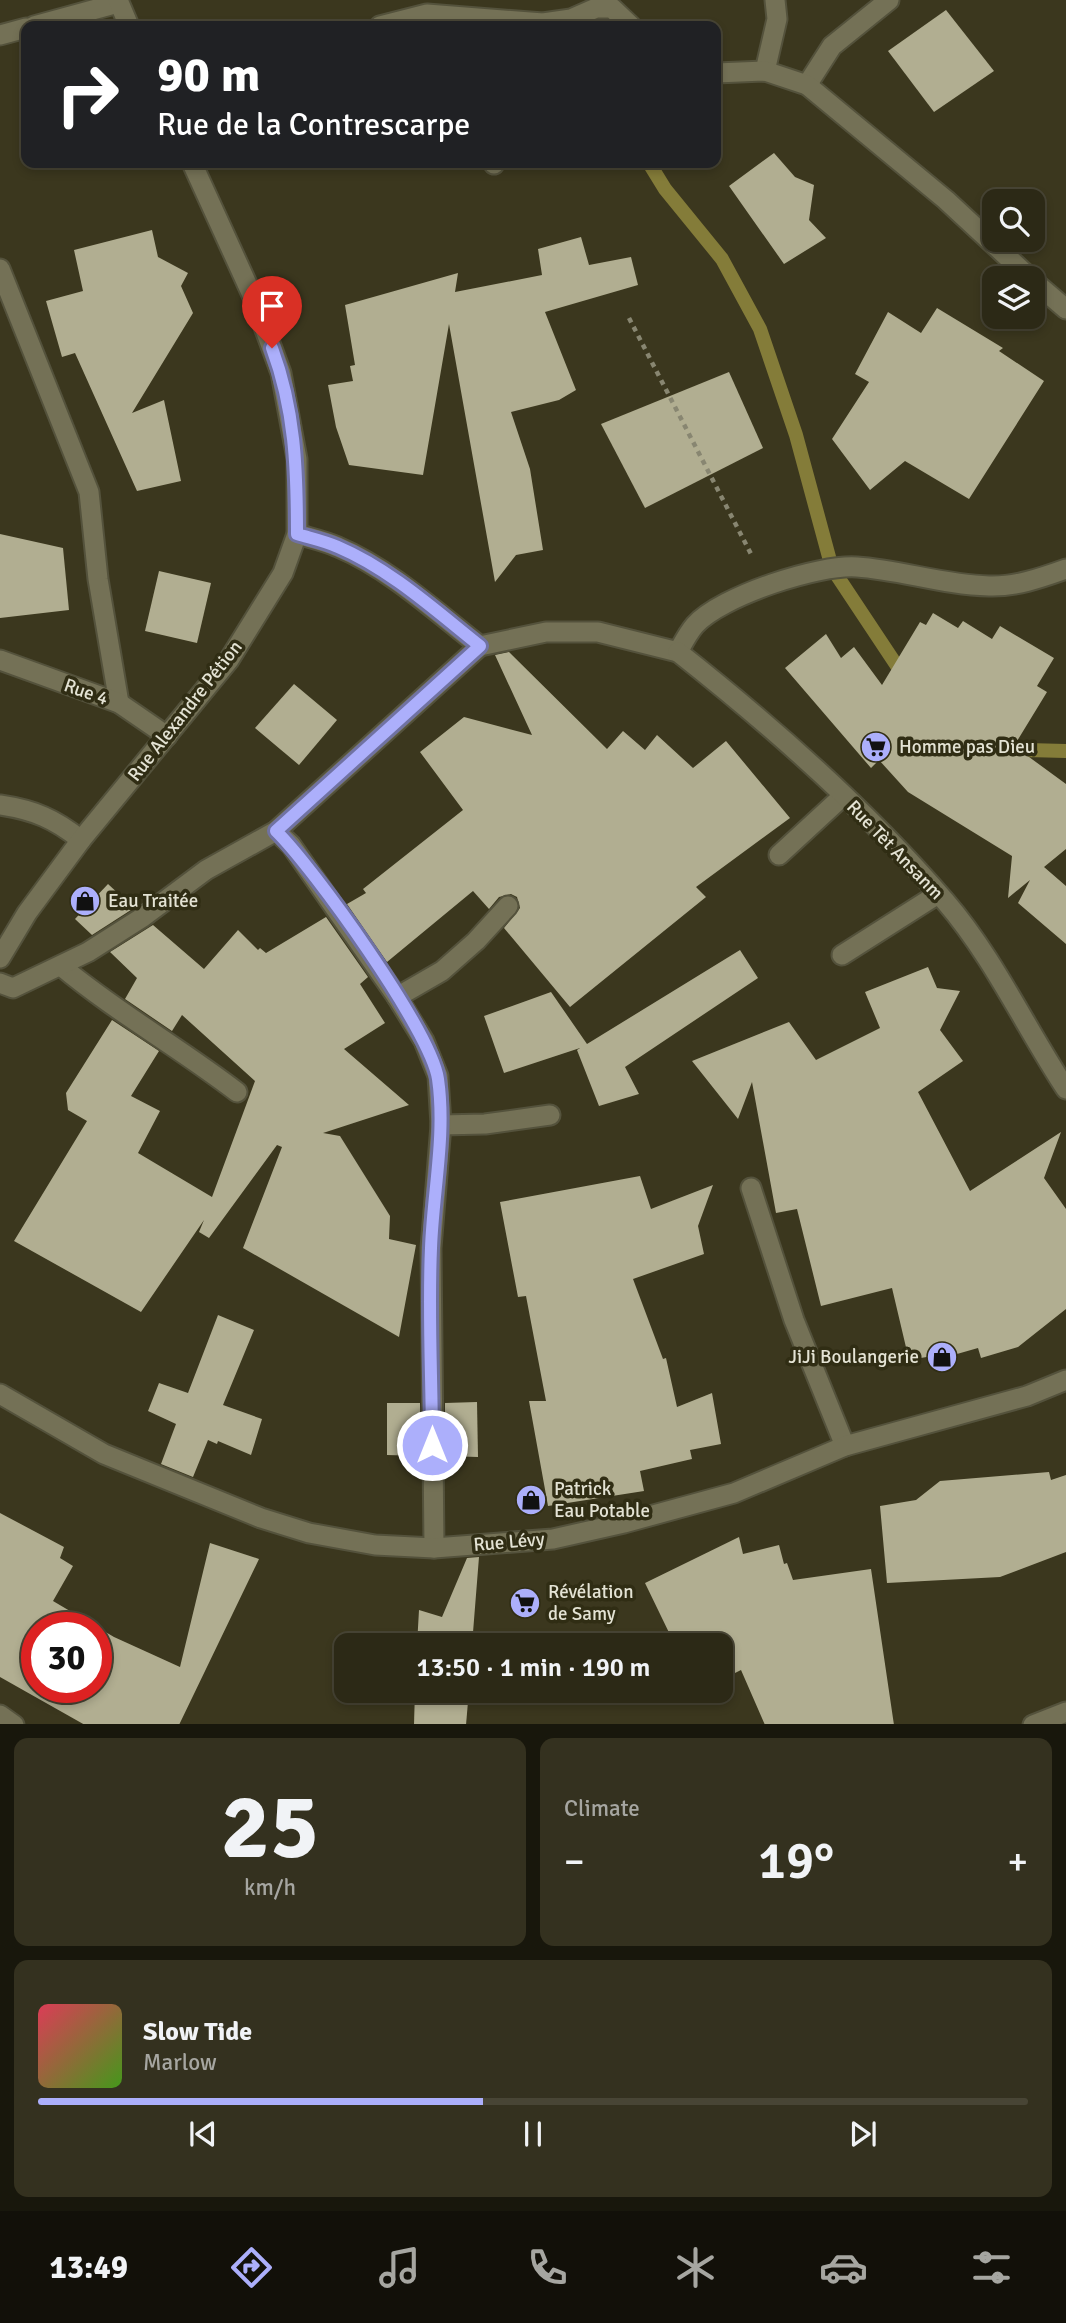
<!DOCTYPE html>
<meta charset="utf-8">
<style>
:root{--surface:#2c2916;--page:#34311f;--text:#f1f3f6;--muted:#a6a6a1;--line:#484535;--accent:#acaffb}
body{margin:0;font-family:Signika,sans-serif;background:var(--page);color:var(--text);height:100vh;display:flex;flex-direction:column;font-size:26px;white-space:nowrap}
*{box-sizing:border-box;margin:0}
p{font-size:23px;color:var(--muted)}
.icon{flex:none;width:38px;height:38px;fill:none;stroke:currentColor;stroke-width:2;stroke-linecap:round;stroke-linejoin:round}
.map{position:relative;height:1724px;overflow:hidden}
.details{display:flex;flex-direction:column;gap:14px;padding:14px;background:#18170c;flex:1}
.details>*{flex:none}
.hud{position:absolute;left:21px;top:21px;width:700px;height:147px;border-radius:14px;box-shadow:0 4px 10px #0003,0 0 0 2px var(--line);background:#202124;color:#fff;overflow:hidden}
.controls{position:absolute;left:982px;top:189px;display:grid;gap:14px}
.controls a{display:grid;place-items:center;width:63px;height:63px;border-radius:14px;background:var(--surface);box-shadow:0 4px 10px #0003,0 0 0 2px var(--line);font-size:35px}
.speed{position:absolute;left:21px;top:1612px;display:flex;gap:14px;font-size:35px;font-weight:700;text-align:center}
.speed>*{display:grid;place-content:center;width:91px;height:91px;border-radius:50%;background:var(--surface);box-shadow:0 4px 10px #0003,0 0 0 2px var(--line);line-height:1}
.speed .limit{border:10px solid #d22;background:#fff;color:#111}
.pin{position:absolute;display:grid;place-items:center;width:60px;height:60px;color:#fff;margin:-72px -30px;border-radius:50% 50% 50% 0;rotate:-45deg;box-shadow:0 0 7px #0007}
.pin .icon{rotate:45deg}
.me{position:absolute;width:77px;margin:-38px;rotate:0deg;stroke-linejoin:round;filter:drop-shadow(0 0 5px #0008)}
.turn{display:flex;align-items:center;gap:24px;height:147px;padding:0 21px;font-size:32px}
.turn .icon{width:91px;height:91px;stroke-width:2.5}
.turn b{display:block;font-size:49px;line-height:60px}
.big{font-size:52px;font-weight:600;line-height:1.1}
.details .tile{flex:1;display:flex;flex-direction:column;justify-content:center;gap:10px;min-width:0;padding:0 24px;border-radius:14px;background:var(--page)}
.details .dial{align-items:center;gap:0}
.dial b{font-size:91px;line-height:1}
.song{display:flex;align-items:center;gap:21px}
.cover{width:84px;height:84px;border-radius:10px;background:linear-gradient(135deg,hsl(350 70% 55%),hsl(100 70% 35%))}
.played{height:7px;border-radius:4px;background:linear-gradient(90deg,var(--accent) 45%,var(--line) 45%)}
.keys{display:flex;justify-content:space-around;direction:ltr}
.heat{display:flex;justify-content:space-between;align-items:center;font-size:38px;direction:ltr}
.details .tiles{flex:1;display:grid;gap:14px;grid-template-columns:1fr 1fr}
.tile:last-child{grid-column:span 2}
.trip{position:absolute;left:334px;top:1633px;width:399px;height:70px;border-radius:14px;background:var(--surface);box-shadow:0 4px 10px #0003,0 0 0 2px var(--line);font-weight:600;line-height:70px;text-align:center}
.tab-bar{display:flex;height:112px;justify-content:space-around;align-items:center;background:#121009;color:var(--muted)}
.tab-bar .icon{width:49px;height:49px}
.tab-bar .selected{color:var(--accent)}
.tab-bar b{font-size:32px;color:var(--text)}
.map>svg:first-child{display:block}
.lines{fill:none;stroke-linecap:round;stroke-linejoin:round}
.stream{stroke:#847c39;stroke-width:14}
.building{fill:#b1ae91;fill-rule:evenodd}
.service-casing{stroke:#54523c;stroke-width:23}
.minor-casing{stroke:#54523c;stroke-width:23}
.tertiary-casing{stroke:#54523c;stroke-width:23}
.path{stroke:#888671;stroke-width:4.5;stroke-dasharray:5 5;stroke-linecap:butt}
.service{stroke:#747156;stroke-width:19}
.minor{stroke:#747156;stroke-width:19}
.tertiary{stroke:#747156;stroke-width:19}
.route-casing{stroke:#7072a3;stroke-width:18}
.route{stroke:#acaffb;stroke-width:12}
.labels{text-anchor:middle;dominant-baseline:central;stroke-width:7;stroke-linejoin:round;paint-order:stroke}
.street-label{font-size:19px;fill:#e4e3d4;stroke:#302d14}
.poi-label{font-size:19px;fill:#e4e3d4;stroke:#302d14;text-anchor:start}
</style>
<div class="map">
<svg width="1066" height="1725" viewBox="0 0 1066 1725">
<rect width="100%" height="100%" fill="#3b371e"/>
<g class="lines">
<g class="stream">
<polyline points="595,1 598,26"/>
<polyline points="649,163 665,189 722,259 760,329 796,435 832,568 905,678"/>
<polyline points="1003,755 1027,750 1066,751"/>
</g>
</g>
<g class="building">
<polygon points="946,10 994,71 934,112 888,51"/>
<polygon points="774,153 795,177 814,185 809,220 826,238 784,264 729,186"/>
<polygon points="152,230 158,257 188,273 181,286 193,313 132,413 164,400 181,481 137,491 75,353 62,357 46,301 83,291 74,250"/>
<polygon points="581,237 589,265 631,257 638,285 545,312 576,390 559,400 511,412 530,469 543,550 516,555 495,582 449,324 423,475 349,465 336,427 328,385 353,381 350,366 355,365 345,305 458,273 455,292 542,275 538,249"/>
<polygon points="937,308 1003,348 999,351 1044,381 969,499 905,461 870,490 832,439 869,382 855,374 888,312 921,333"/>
<polygon points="729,372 763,448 645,508 601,424"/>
<polygon points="0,534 63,548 69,610 0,618"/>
<polygon points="159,571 211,583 197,643 145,631"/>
<polygon points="933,613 958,628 963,621 992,639 1000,626 1054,658 1037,686 1047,692 1014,746 1066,784 1066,849 1044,867 1066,886 1066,944 1018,903 1030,880 1008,898 1012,856 908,792 879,760 871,768 785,668 826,634 841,658 854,647 882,685 920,622 926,625"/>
<polygon points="509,652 607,749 623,731 645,750 657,735 693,768 726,741 790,818 696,887 706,897 570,1007 504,928 520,908 517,897 511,894 499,897 489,909 473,891 387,962 347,904 366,893 363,889 463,810 420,752 464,717 532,735 495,655"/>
<polygon points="294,684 337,720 299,765 255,728"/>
<polygon points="108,884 134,908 92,935 75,919"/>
<polygon points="326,917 368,977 360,984 385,1023 344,1049 409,1105 323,1133 340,1136 390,1216 389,1239 416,1245 399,1337 243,1248 282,1147 277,1145 209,1238 199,1232 204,1220 141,1312 14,1241 87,1121 68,1110 66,1093 112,1020 159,1051 131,1096 160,1111 138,1153 212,1197 255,1081 182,1015 172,1031 125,999 137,978 110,952 153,925 204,969 238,930 258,950 260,948 266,953"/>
<polygon points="740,950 758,978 625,1067 639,1094 599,1106 577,1050 580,1048 504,1073 484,1016 551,992 587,1044"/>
<polygon points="928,967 937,988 960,991 940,1030 963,1061 918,1092 970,1191 1061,1132 1044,1178 1066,1209 1066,1309 1018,1347 981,1358 978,1348 957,1354 956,1352 909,1360 892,1288 821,1306 797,1209 776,1213 752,1082 738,1119 692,1061 789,1022 816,1060 880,1028 865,992"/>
<polygon points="640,1176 651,1209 713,1185 698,1226 704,1254 633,1279 663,1359 666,1358 677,1407 712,1393 721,1444 690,1450 692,1459 640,1471 644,1491 548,1506 529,1401 546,1401 526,1296 518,1297 500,1202"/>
<polygon points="218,1315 254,1330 223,1405 262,1419 251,1455 218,1441 217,1444 208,1440 193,1477 161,1464 176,1424 148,1411 159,1383 188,1393"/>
<polygon points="477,1402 478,1457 445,1456 445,1403"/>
<polygon points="387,1403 420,1403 421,1456 387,1455"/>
<polygon points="1049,1472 1051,1480 1066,1475 1066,1552 1000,1577 887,1583 880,1506 916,1500 940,1481"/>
<path d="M0,1513L64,1547L60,1558L73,1566L53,1601L114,1637L180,1667L210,1543L259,1559L179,1725H85L0,1677ZM37,1628H96V1687H37Z"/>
<polygon points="739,1537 743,1554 779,1545 784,1564 787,1563 793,1580 871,1569 894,1725 765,1725 741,1670 733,1674 721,1653 721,1645 675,1645 645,1583"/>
<polygon points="479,1557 472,1645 417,1645 419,1610 442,1617 467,1558"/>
<polygon points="415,1690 469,1690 466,1725 414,1725"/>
</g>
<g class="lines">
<g class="service-casing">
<g id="service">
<polyline points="494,163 494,164"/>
<path d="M0,805C34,810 55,819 81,840"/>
<polyline points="779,855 843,796"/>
<polyline points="842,955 938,894"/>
<path d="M61,966C116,1012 180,1048 237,1092"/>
<polyline points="397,997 442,971 476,941 508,906"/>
<polyline points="441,1125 485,1124 550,1115"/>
</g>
</g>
<g class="minor-casing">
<g id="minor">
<polyline points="34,26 118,3"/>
<polyline points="0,35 26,28"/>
<polyline points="765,71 777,19 775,0"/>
<polyline points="807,85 832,46 889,0"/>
<polyline points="0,269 89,492 98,579 119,703"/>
<path d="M297,534C310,538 325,541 338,547C390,569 435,611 480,646L546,632H598L678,652C683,643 688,633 695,625C721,596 819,564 857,567C901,570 944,585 989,586C1015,587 1041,578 1066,569"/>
<path d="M678,652C773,727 866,809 945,901C994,958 1025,1027 1066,1089"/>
<polyline points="0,660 119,703 167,736"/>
<polyline points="276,831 291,845 397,997 424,1041 438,1076 441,1125 431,1248 434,1548"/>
<polyline points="0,983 13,988 88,952 143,917 206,870 276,831 480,646"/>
<polyline points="751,1188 794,1320 845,1446"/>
<polyline points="0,1394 104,1454 261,1518 309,1533 375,1545 434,1548 553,1539 624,1523 734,1493 845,1446 1027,1396 1066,1380"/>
<polyline points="0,1715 14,1725"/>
<polyline points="1033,1725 1066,1712"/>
</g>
</g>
<g class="tertiary-casing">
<g id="tertiary">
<polyline points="118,0 129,26"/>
<polyline points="380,26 427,14 543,23 571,19 596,8 612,8 631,26"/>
<polyline points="716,73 765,71 807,85 946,200 1030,278"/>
<polyline points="1032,280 1066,309"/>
<polyline points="0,958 27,913 81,840 229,660 283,573 297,534 297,459 281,373 253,297 192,163"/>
</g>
</g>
<polyline class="path" points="629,318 751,554"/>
<use href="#service" class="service"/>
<use href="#minor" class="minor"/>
<use href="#tertiary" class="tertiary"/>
</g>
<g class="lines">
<g class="route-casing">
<path id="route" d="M272,348C295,410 297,468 297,534C310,538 325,541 338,547C390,569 436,611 480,646L276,831C313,867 431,1031 438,1079C446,1135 433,1192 431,1248C428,1314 432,1380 432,1445"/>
</g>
<use href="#route" class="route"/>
</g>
<defs>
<g id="supermarket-disc" transform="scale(1.575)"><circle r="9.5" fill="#acaffb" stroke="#302d14"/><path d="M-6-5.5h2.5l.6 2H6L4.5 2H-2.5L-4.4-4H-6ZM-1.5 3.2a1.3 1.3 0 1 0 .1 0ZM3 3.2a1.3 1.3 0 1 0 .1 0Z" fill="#111"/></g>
<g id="shop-disc" transform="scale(1.575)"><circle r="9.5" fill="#acaffb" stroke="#302d14"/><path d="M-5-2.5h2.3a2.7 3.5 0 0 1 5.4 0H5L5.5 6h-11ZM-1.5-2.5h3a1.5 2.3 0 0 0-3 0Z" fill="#111"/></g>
</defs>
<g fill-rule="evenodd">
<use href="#supermarket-disc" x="876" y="747"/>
<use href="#shop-disc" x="85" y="901"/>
<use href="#shop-disc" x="942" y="1357"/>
<use href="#shop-disc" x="531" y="1500"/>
<use href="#supermarket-disc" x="525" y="1603"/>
</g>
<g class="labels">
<g class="street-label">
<text transform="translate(86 692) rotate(19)">Rue 4</text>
<text transform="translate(185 711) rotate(-52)">Rue Alexandre Pétion</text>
<text transform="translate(895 850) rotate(46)">Rue Tèt Ansanm</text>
<text transform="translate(509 1542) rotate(-5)">Rue Lévy</text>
</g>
<g class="poi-label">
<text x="899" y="747">Homme pas Dieu</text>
<text x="108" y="901">Eau Traitée</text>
<text x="919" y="1357" text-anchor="end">JiJi Boulangerie</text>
<text x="554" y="1489">Patrick<tspan x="554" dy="22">Eau Potable</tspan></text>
<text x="548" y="1592">Révélation<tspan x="548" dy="22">de Samy</tspan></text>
</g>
</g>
</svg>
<div class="controls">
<a><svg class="icon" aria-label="search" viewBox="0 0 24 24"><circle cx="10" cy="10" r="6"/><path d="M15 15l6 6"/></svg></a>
<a><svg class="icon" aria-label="layers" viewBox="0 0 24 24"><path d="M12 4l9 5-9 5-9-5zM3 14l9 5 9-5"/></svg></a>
</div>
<div class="speed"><div class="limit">30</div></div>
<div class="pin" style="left:272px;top:348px;background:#d93025"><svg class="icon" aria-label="arrive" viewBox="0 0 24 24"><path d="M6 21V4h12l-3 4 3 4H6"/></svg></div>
<svg class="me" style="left:432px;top:1445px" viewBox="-20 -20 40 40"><circle r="17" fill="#acaffb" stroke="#fff" stroke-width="3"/><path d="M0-11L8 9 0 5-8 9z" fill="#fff"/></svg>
<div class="trip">13:50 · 1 min · 190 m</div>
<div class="hud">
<div class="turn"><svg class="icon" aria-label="right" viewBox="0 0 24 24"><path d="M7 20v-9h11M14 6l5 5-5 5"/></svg><div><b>90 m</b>Rue de la Contrescarpe</div></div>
</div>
</div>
<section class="details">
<div class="tiles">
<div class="tile dial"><b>25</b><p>km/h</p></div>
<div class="tile"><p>Climate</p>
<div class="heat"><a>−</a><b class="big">19°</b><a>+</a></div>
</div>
<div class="tile">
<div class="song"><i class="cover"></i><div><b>Slow Tide</b><p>Marlow</p></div></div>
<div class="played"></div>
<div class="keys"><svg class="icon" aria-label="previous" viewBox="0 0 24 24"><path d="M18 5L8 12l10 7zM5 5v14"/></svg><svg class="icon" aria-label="pause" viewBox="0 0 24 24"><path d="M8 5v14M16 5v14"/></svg><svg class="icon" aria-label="next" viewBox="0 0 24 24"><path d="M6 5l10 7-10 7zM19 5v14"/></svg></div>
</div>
</div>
</section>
<nav class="tab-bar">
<b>13:49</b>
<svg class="icon selected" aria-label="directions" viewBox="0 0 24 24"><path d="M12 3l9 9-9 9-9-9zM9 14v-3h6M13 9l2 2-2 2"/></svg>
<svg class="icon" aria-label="music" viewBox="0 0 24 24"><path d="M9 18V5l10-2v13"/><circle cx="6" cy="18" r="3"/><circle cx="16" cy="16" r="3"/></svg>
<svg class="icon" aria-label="phone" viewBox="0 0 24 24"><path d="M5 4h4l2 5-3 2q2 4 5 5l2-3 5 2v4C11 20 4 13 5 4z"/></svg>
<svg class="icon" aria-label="climate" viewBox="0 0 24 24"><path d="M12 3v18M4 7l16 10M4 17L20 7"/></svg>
<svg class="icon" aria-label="car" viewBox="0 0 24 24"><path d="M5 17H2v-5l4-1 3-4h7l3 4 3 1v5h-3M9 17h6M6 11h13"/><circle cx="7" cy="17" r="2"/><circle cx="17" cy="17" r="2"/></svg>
<svg class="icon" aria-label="filters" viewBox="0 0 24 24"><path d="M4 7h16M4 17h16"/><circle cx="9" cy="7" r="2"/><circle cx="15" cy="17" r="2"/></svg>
</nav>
